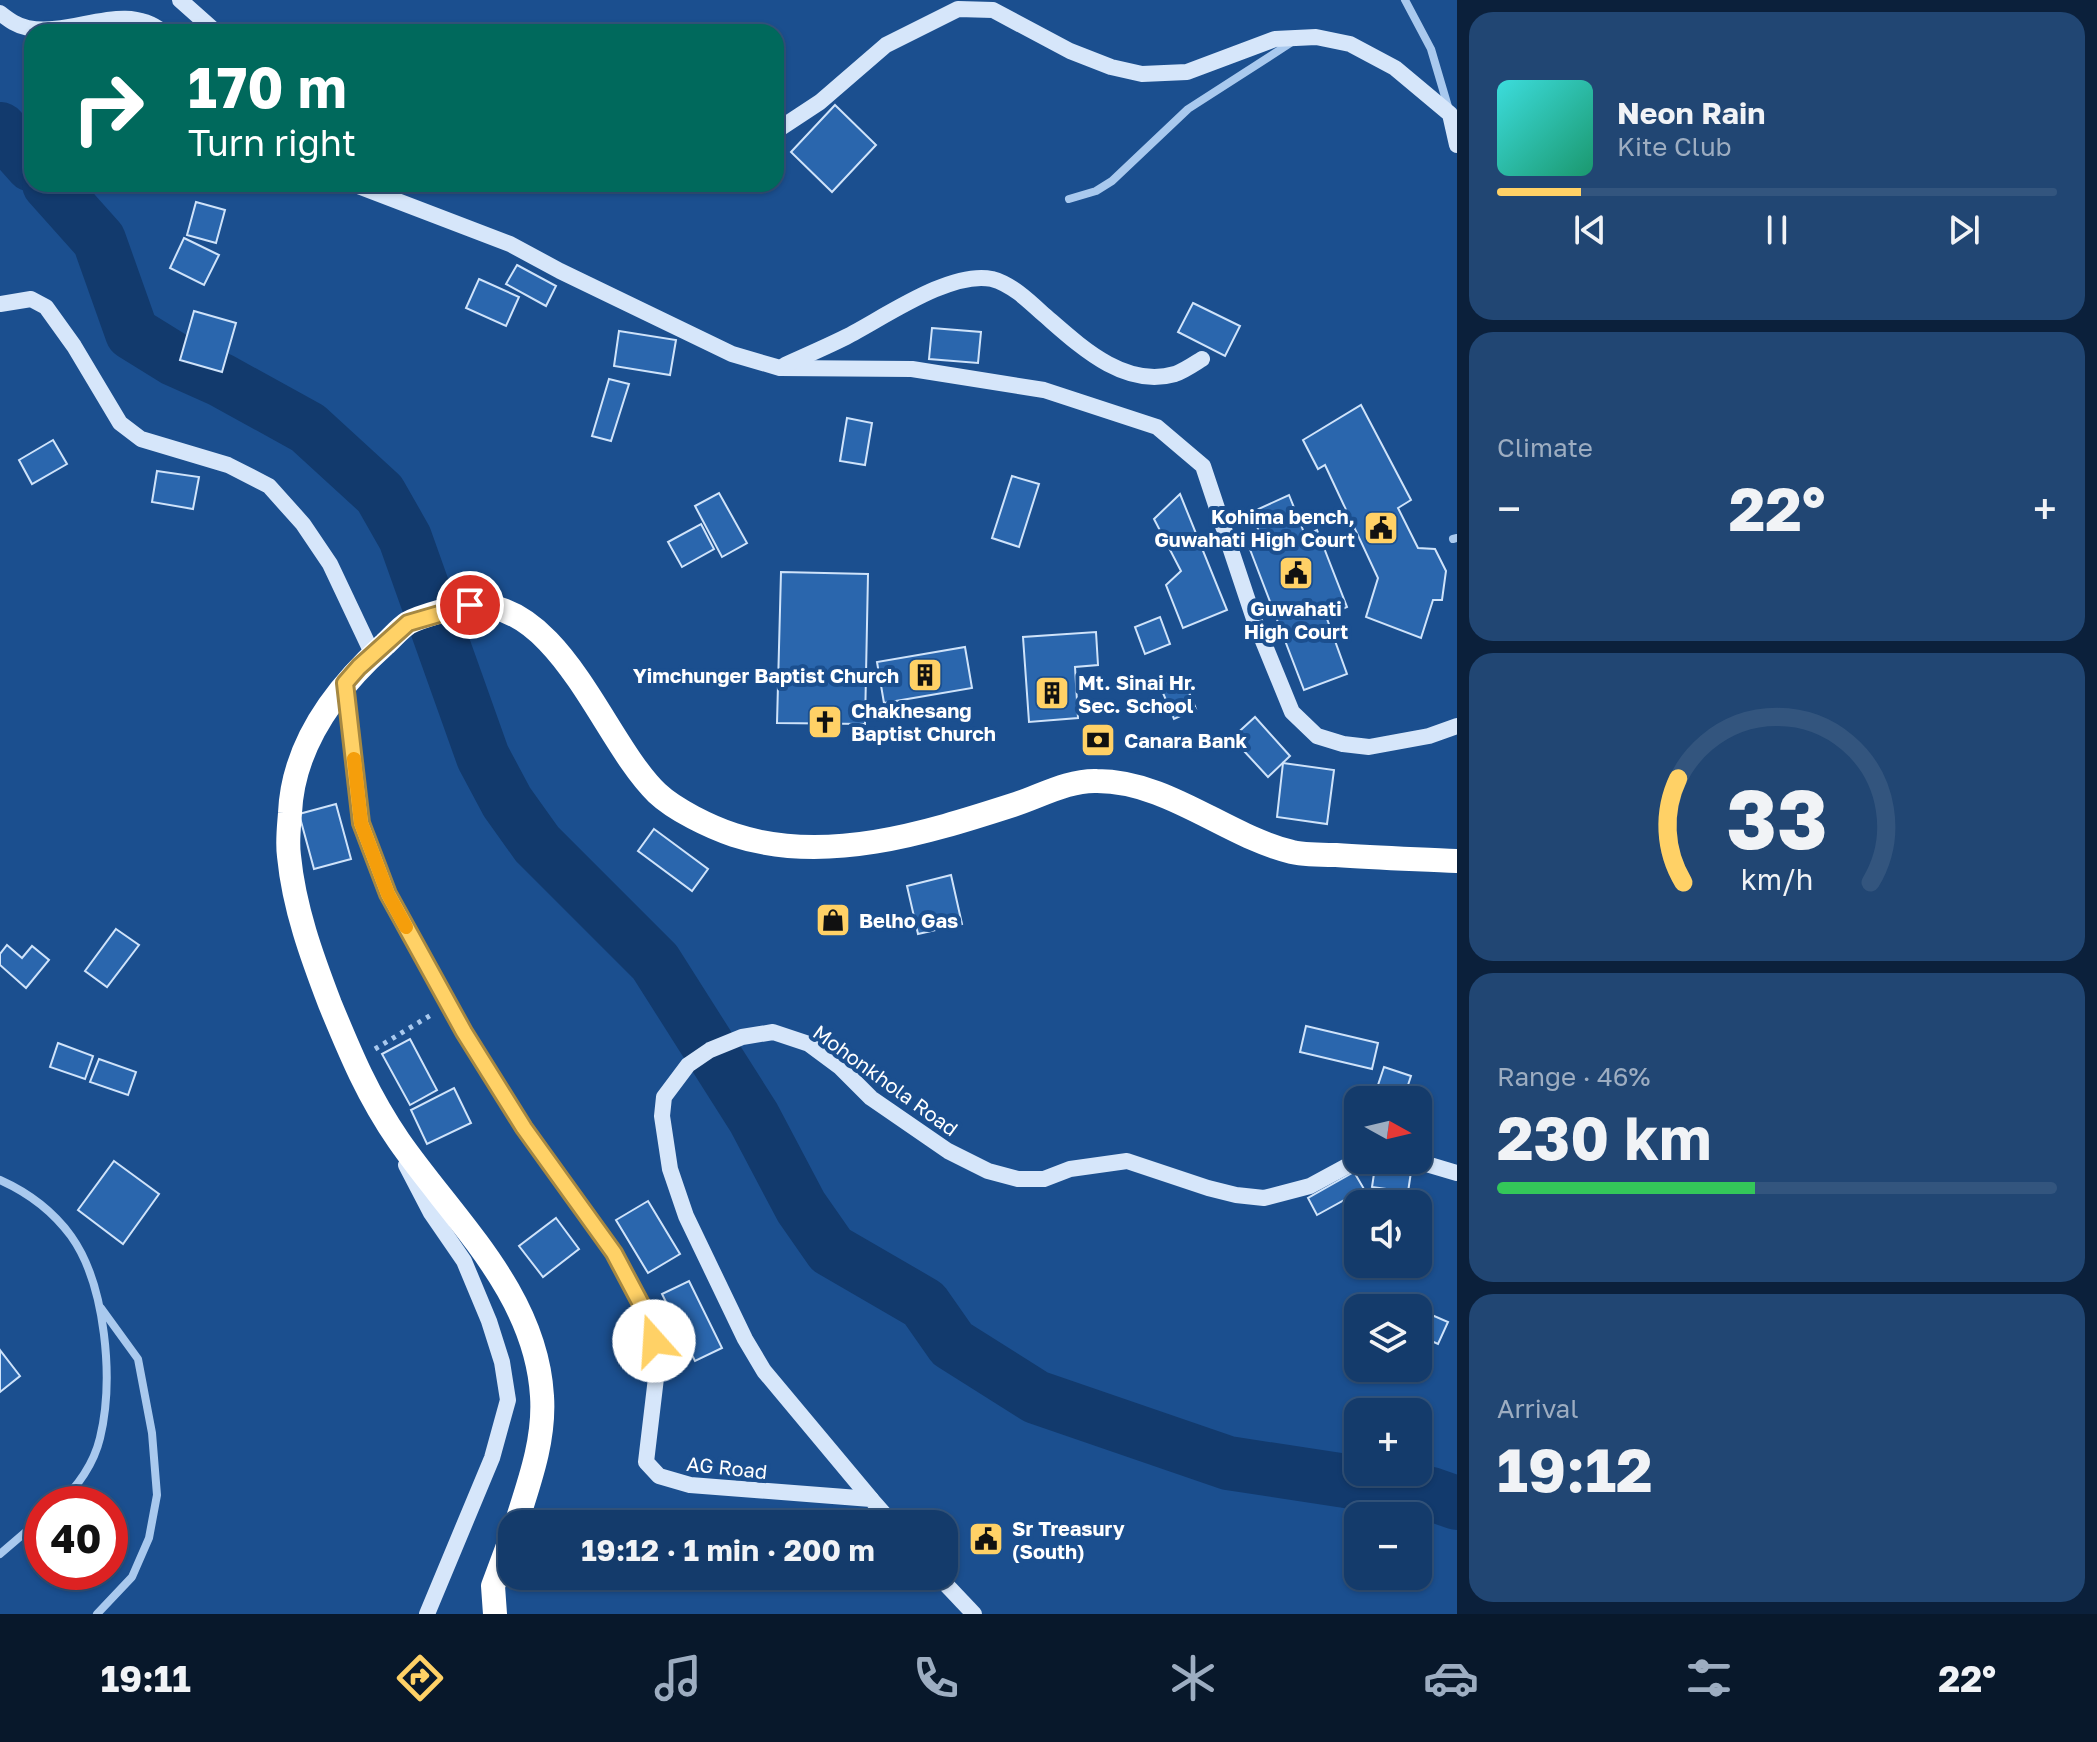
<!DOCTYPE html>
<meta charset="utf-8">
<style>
:root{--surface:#143b6b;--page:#214673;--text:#f1f3f6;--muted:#9dadc1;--line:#33557e;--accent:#ffd166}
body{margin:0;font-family:"Golos Text",sans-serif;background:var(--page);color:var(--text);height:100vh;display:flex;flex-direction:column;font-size:30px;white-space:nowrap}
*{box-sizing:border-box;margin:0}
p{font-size:26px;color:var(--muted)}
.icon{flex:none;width:44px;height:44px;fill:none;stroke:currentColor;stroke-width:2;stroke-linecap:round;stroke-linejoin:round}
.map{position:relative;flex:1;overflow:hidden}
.drawer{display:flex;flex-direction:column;gap:12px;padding:12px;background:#0b203b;width:640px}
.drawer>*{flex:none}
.banner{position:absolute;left:24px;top:24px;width:760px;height:168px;border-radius:24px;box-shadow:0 2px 6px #0004,0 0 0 2px var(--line);background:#00695c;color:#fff;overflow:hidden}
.needle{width:52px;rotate:98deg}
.buttons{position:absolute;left:1344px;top:1086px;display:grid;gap:16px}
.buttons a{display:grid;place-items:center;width:88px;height:88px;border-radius:16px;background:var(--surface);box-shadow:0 2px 6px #0004,0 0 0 2px var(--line);font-size:40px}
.speed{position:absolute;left:24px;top:1486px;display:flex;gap:16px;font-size:40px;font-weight:700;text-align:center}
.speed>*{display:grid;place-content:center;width:104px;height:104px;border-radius:50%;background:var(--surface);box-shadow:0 2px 6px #0004,0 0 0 2px var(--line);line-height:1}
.speed .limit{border:12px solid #d22;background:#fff;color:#111}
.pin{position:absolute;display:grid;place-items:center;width:68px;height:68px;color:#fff;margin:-34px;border:4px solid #fff;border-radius:50%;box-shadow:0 2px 8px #0007}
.me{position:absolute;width:88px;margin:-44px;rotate:341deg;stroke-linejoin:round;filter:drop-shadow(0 0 6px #0008)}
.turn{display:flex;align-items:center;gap:28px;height:168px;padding:0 32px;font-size:36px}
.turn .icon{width:104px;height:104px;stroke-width:2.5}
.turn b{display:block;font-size:56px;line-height:68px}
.big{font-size:60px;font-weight:700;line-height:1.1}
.drawer .tile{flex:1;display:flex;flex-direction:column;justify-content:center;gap:12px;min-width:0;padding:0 28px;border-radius:24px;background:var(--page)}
.drawer .dial{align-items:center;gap:0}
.dial svg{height:208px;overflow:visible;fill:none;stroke:var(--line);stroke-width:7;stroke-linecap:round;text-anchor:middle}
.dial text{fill:var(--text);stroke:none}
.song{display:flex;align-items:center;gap:24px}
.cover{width:96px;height:96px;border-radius:12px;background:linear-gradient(135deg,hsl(180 70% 55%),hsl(160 70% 35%))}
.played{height:8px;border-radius:4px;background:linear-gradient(90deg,var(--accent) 15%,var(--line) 15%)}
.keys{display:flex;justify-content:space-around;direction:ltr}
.heat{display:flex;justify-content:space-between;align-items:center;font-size:44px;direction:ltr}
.charge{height:12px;border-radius:6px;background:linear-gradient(90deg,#34c759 46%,var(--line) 0)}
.trip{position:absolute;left:498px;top:1510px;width:460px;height:80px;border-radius:24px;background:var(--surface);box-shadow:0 2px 6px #0004,0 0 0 2px var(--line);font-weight:700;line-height:80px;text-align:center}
.tabs{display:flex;height:128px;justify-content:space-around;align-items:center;background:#08182b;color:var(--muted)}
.tabs .icon{width:56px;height:56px}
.tabs .current{color:var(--accent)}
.tabs b{font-size:36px;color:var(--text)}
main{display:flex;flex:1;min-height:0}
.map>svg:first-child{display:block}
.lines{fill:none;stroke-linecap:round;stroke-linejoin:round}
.river{stroke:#123a6d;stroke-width:54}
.building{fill:#2a66ad;stroke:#cfe3fa;stroke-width:2}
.path{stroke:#a9c9ee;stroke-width:5;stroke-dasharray:4 6;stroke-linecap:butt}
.street{stroke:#a9c9ee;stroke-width:8}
.secondary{stroke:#d6e6fa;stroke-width:16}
.highway{stroke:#fff;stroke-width:24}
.route-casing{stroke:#a68842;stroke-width:20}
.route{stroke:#ffd166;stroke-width:14}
.slow{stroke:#f59e0b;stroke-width:14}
.labels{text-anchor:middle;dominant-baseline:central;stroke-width:8;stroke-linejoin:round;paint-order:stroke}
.poi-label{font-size:20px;font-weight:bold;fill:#fff;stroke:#1b4f8f;text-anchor:start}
.street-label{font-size:20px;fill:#fff;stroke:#1b4f8f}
</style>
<main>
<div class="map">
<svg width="1457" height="1614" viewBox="0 0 1457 1614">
<rect width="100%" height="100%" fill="#1b4f8f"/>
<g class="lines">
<g class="river">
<polyline points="0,129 32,165"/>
<polyline points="49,184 99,240 132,333 174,359 221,380 308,428 380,494 405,538 483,757 507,802 537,844 655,962 754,1118 801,1207 831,1250 924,1304 952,1344 1036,1397 1228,1463 1431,1494 1457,1503"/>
</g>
</g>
<g class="building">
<polygon points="835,105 876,145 832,192 791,152"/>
<polygon points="196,202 225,210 216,243 187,235"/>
<polygon points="184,238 219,255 204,285 170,268"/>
<polygon points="517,265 556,286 546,306 506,284"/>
<polygon points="479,279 519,297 506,326 466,308"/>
<polygon points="1193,303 1240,326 1225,356 1178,332"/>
<polygon points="194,311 236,323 222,372 180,360"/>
<polygon points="932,328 981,332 978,363 929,359"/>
<polygon points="619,331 676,340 670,375 614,366"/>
<polygon points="609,379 629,384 611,441 592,436"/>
<polygon points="1361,405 1411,500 1398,508 1418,548 1435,549 1446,571 1442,600 1433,600 1421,638 1366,617 1378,578 1325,465 1318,469 1303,440"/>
<polygon points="847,418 872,423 865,465 840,461"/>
<polygon points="53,440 67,464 32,484 19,460"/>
<polygon points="157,471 199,477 193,509 152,502"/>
<polygon points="1012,476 1039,484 1019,547 992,538"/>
<polygon points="719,493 747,543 722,557 695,506"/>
<polygon points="1180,494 1227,610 1183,628 1166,585 1181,571 1154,519"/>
<polygon points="1289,495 1305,535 1317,530 1347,607 1326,616 1347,674 1304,690 1246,539 1259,532 1252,512"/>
<polygon points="701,524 714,549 682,567 668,542"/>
<polygon points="781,572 868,574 865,724 777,723"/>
<polygon points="1160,617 1170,644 1145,654 1135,627"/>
<polygon points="1096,632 1098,665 1075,667 1078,718 1029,722 1023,637"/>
<polygon points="965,647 972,688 884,703 877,662"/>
<polygon points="1182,676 1196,709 1174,719 1160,686"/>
<polygon points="1255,717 1290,756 1268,777 1232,738"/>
<polygon points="1283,763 1334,770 1327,824 1277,817"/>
<polygon points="336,804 351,859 314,869 299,814"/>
<polygon points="654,829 708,869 692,891 638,851"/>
<polygon points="951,875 962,924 918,934 907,886"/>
<polygon points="116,929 139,945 107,987 85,971"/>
<polygon points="7,945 22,958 32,946 49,960 26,988 0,965 0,954"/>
<polygon points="1306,1026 1378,1043 1372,1069 1300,1052"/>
<polygon points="410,1039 437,1090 410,1105 382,1054"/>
<polygon points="58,1043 93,1056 85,1079 50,1067"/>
<polygon points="99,1059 136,1072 128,1095 90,1082"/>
<polygon points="1384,1067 1411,1076 1403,1100 1373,1100"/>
<polygon points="454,1088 471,1123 427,1144 411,1110"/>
<polygon points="114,1161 159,1194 123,1244 78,1210"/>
<polygon points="1375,1167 1411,1172 1408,1192 1372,1187"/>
<polygon points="1354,1172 1364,1189 1317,1215 1308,1198"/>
<polygon points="648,1201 680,1254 648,1273 616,1220"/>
<polygon points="556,1218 579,1249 543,1277 519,1246"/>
<polygon points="689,1281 722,1348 695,1361 662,1294"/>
<polygon points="1418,1309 1448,1322 1438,1344 1418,1335"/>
<polygon points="0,1350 20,1376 0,1392"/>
</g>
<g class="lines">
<polyline class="path" points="375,1049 431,1015"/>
<g class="street">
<polyline points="1405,0 1431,49 1449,110"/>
<polyline points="1069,199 1096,191 1112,181 1188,109 1292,42"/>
<polyline points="1453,539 1457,538"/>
<path d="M0,1180C29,1193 52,1210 71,1236C106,1285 114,1380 100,1438C94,1463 78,1487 58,1504"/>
<polyline points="0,1554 42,1518"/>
<polyline points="97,1614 132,1577 149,1538 157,1495 152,1433 138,1359 101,1308"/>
</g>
<g class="secondary">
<polyline points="180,0 216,32"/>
<path d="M0,13C9,20 17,26 28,28C73,37 124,0 163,32"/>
<polyline points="776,131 820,102 886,45 958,9 993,10 1070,51 1111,67 1142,74 1187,72 1275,39 1316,37 1350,44 1395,68 1450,114 1457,145"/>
<polyline points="353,184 510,244 560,271 732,354 780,368 912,369 1044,390 1157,427 1203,466 1254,619 1292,712 1317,736 1343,744 1369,747 1429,736 1457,726"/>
<polyline points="0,304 31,299 46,307 74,346 120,423 141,439 228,465 269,486 303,524 330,564 373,655"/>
<path d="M785,365C805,356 826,347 846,337C882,319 950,270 992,279C1011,284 1028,300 1042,313C1078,344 1123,389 1175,374C1184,371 1194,364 1202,359"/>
<polyline points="345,683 361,823 388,894 464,1032 524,1128 614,1253 650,1321 658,1361 646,1462 659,1476 690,1485 871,1499 893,1524"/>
<polyline points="1413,1160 1457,1173"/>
<polyline points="406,1165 431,1213 464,1261 489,1321 502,1362 508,1400 492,1458 427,1614"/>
<polyline points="871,1499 764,1371 745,1339 686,1216 670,1169 662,1116 664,1097 688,1065 710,1050 742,1037 773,1032 809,1044 840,1067 871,1098 948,1151 988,1171 1018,1179 1044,1179 1070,1169 1127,1161 1208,1188 1236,1195 1264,1198 1310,1186 1358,1160"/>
<polyline points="938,1576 974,1614"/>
</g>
<g class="highway">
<path d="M516,1524C529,1483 545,1440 542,1396C536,1293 454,1220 399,1141C368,1096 351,1055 330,1004C312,957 294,908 289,856C287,842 289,827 290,813C293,745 335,689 384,645C391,639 400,628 408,623C421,616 457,606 471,605C561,601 603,741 657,793C675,810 710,827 734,835C825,865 926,833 1013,805C1041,796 1068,780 1097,781C1168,781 1226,836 1292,852C1306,855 1322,855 1336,855C1376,858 1417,859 1457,861"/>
<polyline points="495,1614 493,1586 512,1535"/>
</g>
</g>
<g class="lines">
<g class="route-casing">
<polyline id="route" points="470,605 408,623 359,667 345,683 361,823 388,894 464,1032 524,1128 614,1253 650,1321 654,1341"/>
</g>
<use href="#route" class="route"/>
<polyline class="slow" points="354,759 361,823 388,894 406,927"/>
</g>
<defs>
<g id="civic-square" transform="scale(1.8)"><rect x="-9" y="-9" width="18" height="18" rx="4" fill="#ffd166" stroke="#1b4f8f"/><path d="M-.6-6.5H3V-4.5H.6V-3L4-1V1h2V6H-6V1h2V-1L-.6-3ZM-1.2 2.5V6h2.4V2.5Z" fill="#111"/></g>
<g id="building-square" transform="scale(1.8)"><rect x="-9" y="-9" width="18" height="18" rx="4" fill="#ffd166" stroke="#1b4f8f"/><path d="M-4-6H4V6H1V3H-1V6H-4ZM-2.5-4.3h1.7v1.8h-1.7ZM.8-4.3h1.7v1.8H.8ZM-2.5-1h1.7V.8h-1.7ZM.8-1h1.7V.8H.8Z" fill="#111"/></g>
<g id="church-square" transform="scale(1.8)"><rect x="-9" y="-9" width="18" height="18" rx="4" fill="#ffd166" stroke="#1b4f8f"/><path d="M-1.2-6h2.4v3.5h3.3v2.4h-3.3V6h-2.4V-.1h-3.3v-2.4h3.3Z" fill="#111"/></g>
<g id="bank-square" transform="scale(1.8)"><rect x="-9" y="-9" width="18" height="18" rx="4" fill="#ffd166" stroke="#1b4f8f"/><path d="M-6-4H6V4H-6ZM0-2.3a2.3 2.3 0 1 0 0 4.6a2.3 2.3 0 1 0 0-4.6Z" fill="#111"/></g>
<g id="shop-square" transform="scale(1.8)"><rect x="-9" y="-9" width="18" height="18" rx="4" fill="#ffd166" stroke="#1b4f8f"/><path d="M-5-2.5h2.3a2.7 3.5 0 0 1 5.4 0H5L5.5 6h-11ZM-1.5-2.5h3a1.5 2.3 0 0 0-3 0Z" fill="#111"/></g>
</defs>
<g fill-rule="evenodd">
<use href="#civic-square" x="1381" y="528"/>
<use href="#civic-square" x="1296" y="573"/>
<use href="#building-square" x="925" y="675"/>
<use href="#building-square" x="1052" y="693"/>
<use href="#church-square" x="825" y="722"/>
<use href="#bank-square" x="1098" y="740"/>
<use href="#shop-square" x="833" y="920"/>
<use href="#civic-square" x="986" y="1539"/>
</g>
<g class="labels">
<g class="poi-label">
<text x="1355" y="516" text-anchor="end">Kohima bench,<tspan x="1355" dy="23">Guwahati High Court</tspan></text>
<text x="1296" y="608" text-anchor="middle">Guwahati<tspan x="1296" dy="23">High Court</tspan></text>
<text x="899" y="675" text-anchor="end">Yimchunger Baptist Church</text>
<text x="1078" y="682">Mt. Sinai Hr.<tspan x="1078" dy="23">Sec. School</tspan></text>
<text x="851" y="710">Chakhesang<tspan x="851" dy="23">Baptist Church</tspan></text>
<text x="1124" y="740">Canara Bank</text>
<text x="859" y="920">Belho Gas</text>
<text x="1012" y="1528">Sr Treasury<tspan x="1012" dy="23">(South)</tspan></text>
</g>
<g class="street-label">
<text transform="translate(886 1080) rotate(36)">Mohonkhola Road</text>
<text transform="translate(727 1467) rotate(6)">AG Road</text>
</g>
</g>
</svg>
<div class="buttons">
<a><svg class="needle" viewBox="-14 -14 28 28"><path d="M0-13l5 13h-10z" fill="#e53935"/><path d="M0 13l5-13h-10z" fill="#9dadc1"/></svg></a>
<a><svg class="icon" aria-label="sound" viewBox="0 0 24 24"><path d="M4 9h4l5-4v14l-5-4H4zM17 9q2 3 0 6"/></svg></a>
<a><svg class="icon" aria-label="layers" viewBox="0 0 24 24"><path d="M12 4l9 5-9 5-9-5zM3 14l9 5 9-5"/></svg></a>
<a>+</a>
<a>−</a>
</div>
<div class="speed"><div class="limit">40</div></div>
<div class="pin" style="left:470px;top:605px;background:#d93025"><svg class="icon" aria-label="arrive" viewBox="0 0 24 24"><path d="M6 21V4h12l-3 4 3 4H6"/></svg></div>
<svg class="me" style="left:654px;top:1341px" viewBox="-20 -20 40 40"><circle r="19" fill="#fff"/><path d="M0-13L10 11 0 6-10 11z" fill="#ffd166"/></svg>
<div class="trip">19:12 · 1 min · 200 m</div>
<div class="banner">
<div class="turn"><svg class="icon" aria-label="right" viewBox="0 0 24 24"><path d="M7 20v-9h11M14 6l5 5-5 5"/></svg><div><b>170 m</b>Turn right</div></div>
</div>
</div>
<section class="drawer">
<div class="tile">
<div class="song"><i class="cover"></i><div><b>Neon Rain</b><p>Kite Club</p></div></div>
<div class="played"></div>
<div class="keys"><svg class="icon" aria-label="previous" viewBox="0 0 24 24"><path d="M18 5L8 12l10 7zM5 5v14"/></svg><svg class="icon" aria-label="pause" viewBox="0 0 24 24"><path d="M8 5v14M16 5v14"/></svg><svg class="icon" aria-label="next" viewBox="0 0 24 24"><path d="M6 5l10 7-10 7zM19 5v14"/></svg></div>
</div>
<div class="tile"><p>Climate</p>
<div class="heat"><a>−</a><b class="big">22°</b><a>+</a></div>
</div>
<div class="tile dial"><svg viewBox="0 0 100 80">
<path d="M14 69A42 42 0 1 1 86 69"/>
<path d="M14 69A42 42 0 0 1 12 29" stroke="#ffd166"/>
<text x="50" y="56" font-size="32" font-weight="700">33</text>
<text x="50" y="72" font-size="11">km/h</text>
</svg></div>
<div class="tile"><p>Range · 46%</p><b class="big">230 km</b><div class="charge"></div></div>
<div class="tile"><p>Arrival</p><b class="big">19:12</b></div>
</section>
</main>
<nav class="tabs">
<b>19:11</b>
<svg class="icon current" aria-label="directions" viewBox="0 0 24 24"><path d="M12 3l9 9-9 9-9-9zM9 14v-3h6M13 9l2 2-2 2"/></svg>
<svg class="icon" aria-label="music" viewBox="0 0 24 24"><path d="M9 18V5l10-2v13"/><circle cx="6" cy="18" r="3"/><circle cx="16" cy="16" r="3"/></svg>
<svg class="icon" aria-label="phone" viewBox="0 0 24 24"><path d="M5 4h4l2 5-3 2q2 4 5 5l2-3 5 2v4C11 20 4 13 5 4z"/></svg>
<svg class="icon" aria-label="climate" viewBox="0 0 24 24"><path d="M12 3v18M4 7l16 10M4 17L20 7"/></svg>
<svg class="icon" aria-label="car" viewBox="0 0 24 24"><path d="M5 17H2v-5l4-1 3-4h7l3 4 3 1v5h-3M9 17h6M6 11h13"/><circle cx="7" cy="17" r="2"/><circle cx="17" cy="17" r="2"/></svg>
<svg class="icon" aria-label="filters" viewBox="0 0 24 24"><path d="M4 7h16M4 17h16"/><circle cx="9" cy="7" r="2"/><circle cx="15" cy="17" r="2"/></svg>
<b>22°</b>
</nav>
